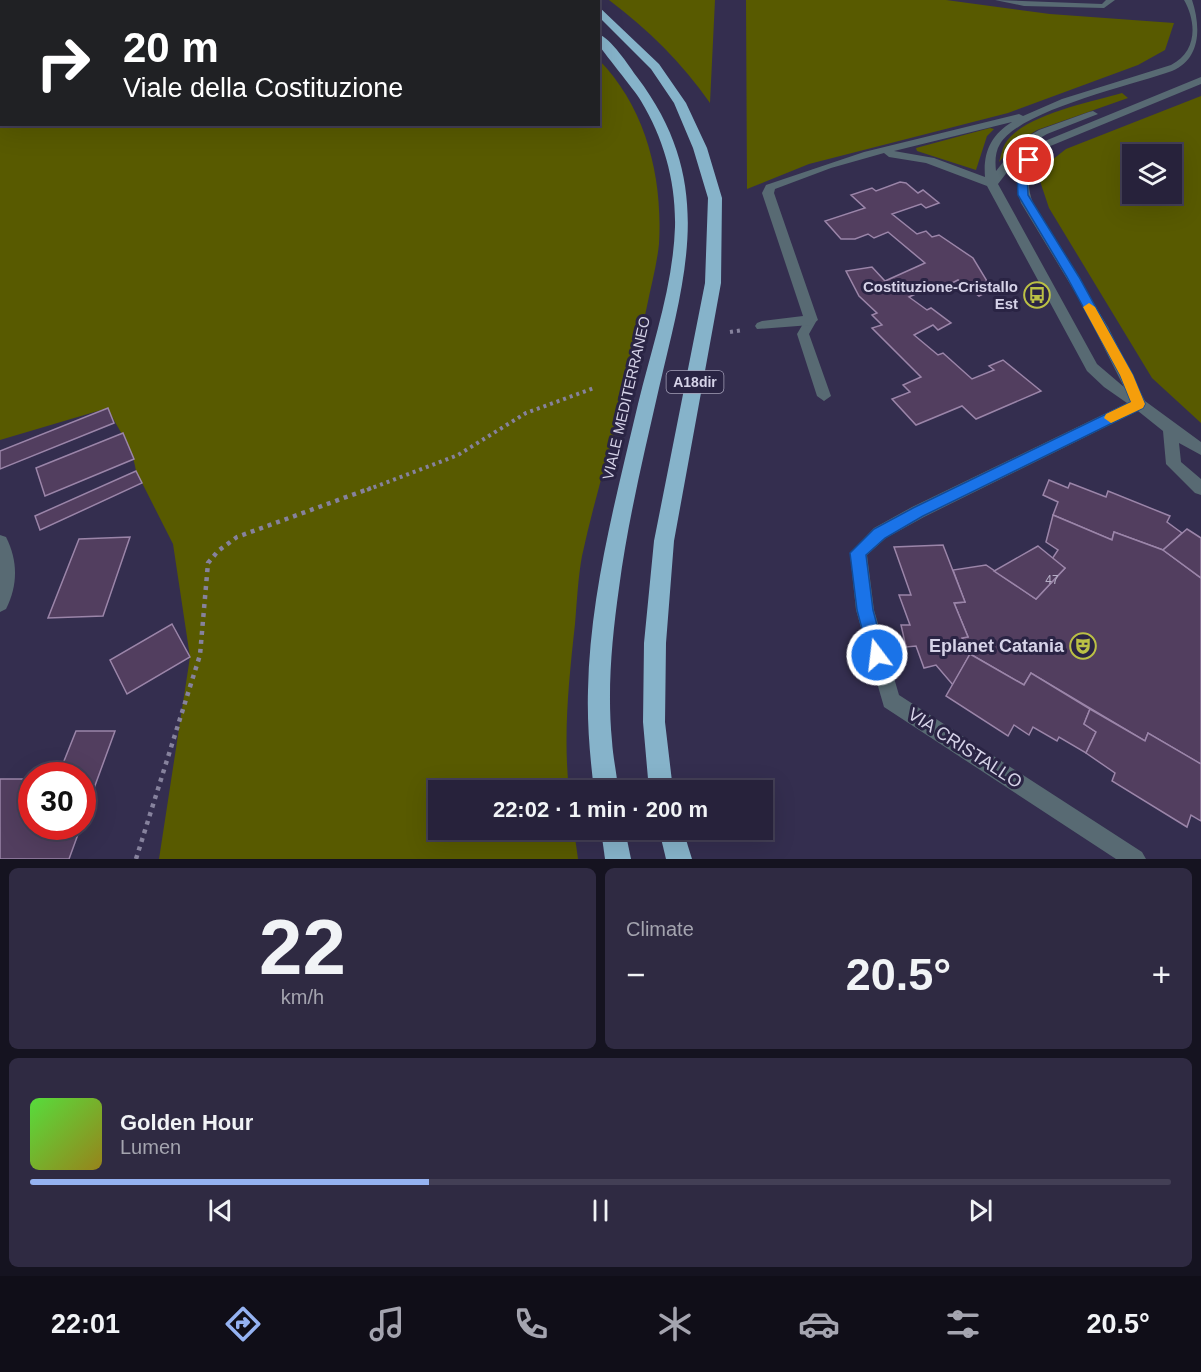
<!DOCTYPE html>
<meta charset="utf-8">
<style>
:root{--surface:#27223b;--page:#2f2a42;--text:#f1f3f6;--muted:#a4a4af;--line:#433f55;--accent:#95b2f1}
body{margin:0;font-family:Helvetica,sans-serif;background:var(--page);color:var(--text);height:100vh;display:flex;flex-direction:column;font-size:22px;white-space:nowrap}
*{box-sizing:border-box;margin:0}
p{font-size:20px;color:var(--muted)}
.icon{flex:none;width:33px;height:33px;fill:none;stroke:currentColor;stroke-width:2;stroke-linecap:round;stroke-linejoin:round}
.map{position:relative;height:859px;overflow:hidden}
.details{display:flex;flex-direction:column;gap:9px;padding:9px;background:#151320;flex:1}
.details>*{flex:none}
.guide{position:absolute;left:0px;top:0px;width:600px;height:126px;box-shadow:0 6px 24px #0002,0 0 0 2px var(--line);background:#202124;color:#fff;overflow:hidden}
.fabs{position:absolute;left:1122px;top:144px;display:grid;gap:12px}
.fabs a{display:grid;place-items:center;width:60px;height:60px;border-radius:0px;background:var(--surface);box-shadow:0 6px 24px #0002,0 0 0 2px var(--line);font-size:30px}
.speed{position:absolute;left:18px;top:762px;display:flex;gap:12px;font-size:30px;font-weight:700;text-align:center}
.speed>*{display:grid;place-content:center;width:78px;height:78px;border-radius:50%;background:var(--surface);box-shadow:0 6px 24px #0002,0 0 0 2px var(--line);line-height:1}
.speed .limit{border:9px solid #d22;background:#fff;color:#111}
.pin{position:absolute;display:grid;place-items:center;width:51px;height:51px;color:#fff;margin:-26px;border:3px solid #fff;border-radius:50%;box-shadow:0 2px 6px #0007}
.me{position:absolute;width:66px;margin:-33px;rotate:345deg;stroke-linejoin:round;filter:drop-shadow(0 0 4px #0008)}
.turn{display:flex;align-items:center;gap:21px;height:126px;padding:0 24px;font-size:27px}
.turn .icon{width:78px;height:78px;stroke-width:2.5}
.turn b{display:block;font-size:42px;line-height:51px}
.big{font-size:45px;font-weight:700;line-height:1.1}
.details .tile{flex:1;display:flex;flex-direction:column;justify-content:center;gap:9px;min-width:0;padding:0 21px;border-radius:9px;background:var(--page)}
.details .dial{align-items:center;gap:0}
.dial b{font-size:78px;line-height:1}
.song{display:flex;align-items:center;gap:18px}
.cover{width:72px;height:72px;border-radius:9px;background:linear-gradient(135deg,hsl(110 70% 55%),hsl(50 70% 35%))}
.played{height:6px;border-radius:3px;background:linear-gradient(90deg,var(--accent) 35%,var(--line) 35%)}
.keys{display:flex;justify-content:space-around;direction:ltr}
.heat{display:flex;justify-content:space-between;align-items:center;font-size:33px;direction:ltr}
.details .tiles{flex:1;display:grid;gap:9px;grid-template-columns:1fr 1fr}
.tile:last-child{grid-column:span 2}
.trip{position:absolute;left:428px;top:780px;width:345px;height:60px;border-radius:0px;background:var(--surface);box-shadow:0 6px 24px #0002,0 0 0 2px var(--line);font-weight:700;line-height:60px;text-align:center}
.tabs{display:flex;height:96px;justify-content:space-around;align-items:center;background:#100e18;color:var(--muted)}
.tabs .icon{width:42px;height:42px}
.tabs .on{color:var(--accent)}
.tabs b{font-size:27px;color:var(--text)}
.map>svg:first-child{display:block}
.green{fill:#585a00;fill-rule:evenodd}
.building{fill:#523e5f;stroke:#9b85a9;stroke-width:1.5}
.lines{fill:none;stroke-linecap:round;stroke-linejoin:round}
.path-far1{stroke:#86829d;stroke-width:4;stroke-dasharray:3 4;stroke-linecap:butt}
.path{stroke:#86829d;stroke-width:4.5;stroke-dasharray:4 5;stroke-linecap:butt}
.service{fill:#586a73;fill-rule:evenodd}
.minor{fill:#586a73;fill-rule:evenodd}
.motorway{fill:#86b3ca;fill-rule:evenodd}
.route{fill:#1a73e8;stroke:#114b97;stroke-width:1.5}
.slow{fill:#f59e0b}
.labels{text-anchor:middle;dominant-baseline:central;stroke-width:6;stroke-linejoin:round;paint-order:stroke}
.number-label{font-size:12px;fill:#b5aec6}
.shield{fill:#2a2444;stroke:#a29eb7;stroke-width:1.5}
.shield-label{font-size:14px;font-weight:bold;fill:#d6d3e8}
.poi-label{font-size:15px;font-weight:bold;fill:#d6d3e8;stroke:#2a2444;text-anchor:end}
.street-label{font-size:15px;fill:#d6d3e8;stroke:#2a2444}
.near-poi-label{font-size:18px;font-weight:bold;fill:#d6d3e8;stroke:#2a2444;text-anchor:end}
.near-street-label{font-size:18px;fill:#d6d3e8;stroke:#2a2444}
</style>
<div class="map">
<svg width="1201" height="859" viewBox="0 0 1201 859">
<rect width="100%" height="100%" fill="#342e4f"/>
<g class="green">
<path d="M0,0H146L2,2V124H598L599,60C646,108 663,177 659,244C657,264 651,286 647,306C630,390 600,472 582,556C578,578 577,601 575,624C569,679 563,735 569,790H438V830H574L578,859H159L190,657L173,544L136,471C132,444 118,431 108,408L0,440Z"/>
<path d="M609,0H715L710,103C682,63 649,30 609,0Z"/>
<polygon points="746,0 946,0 1050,14 1174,23 1165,50 1138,65 1008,113 809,164 747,189"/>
<path d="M1122,93L1128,98L1037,130L1015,144L999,162C1001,156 1002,149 1005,144C1022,115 1091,102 1122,93Z"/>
<path d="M1201,96V423L1152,378L1049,208L1039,178L1047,164L1066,149ZM1132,154H1172V194H1132Z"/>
<polygon points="990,128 994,129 987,136 976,170 917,151 916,148"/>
</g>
<g class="building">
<polygon points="900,182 906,183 918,193 923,190 939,203 926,208 921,204 892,214 917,234 926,231 932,237 939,235 973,258 987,281 979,284 989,291 979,296 958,280 942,288 937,284 909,297 927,310 931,308 951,323 938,330 933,325 914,335 938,355 943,353 972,379 994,370 989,366 1003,360 1041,391 976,419 962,406 916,425 892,399 910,392 903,385 921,377 872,328 882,325 872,315 877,313 859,296 846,271 872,267 885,281 925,263 888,232 874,238 868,234 855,239 841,239 825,221 865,208 851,195 872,188 876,191"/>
<polygon points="108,408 114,423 0,469 0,451"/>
<polygon points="123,433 134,459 45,496 36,468"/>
<polygon points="136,471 142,483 40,530 35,516"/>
<polygon points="1049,480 1068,488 1070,483 1106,497 1108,491 1170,516 1167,522 1182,533 1163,550 1114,532 1112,540 1053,515 1058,502 1043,495"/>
<polygon points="1053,515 1112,540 1114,532 1163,550 1201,578 1201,764 1148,733 1145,741 1031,673 1024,685 970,654 962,638 968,637 954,603 965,602 953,570 986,565 1036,599 1065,568 1052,559 1058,550 1046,542"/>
<polygon points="1187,529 1201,538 1201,578 1163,550"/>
<polygon points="130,537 103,616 48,618 79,539"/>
<polygon points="943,545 965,602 954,603 968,637 962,638 970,654 953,685 936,665 924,668 916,646 906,647 901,625 910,625 899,595 911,595 894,547"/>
<polygon points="1038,546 1065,568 1036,599 994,571"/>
<polygon points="172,624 190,657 127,694 110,660"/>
<polygon points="970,654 1024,685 1031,673 1090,709 1084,724 1096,732 1086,753 1059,737 1057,741 1033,727 1029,735 1014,725 1008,736 946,696"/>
<polygon points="1090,709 1145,741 1148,733 1201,764 1201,821 1191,815 1187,827 1112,781 1115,773 1086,753 1096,732 1084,724"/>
<polygon points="76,731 115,731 82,821 82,776 58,776"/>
<polygon points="0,779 32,779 32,826 81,826 69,859 0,859"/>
</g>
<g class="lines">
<g class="path-far1">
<polyline points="730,332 743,330"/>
<polyline points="367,490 458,455 526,413 594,388"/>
</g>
<polyline class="path" points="136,859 200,655 208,563 218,551 237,537 371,488"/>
<g class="service">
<polygon points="995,0 1102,4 1106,0 1115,0 1104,8 1024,6"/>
<polygon points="811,316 817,320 809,334 831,396 824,401 817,396 797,334 807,317"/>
</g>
<g class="minor">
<path d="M1184,0H1192C1201,27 1201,59 1172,71C1133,85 1020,110 1000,144C995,152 995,162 996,171L1020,141L1039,130L1089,112L1093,111L1098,114L1047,134L1028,145L998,184L1097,364L1124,387L1081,302L1021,203C1012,178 1021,160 1040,143L1201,77V84L1048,147C1030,163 1024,180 1033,203L1108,327L1145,401L1201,442V455L1179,443L1181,462L1201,479V495L1195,493L1166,464L1163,431L1138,411L924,517L886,538L867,555L874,610L899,695L1142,852L1146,859H1116L884,707L856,610L850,553L874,528L912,507L1127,403L1104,387L1087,371L987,186L926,163L889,157L884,153L831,168L775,189L774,193L818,320L811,325L757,329L755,326L757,323L762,321L803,316L762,193L766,185L864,152L1019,114L1023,116L1062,99L1171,65C1197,52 1197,23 1184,0ZM1012,122C991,135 983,152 985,177L934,158L894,151Z"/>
<path d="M0,535L6,537C18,561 18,585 6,609L0,612Z"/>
</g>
<g class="motorway">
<polygon points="555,0 565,0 566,2 555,2"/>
<polygon points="598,6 659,64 686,103 707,148 722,198 721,283 674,541 666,643 665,722 673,790 649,790 643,722 644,643 654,541 705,283 708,198 693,148 674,103 651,69 598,16"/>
<path d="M598,34C611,38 629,66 637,77C716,181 686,273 659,388C644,454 628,520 619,588C612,638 607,690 612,741C613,758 617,774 618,790H594C590,757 587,724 588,690C590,594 616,498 638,404C652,346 673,287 675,227C676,182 664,139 641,101C635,90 600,49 598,43C598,40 598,37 598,34Z"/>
<polygon points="601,830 625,830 631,859 605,859"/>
<polygon points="659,830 683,830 692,859 666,859"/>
</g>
</g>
<polygon class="route" points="1025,158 1034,160 1027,175 1028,195 1079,277 1133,375 1145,404 1143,408 923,516 885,538 866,555 873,610 885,655 883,661 877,663 871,661 869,655 857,610 850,553 874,529 913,508 1131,402 1120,375 1067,277 1018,195 1017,175"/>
<polygon class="slow" points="1089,303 1095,307 1133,375 1145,404 1143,408 1111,423 1104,418 1106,414 1131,402 1120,375 1083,307"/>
<defs>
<g id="bus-ring" transform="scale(1.35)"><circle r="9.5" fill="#2a2444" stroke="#bbc045" stroke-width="1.5"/><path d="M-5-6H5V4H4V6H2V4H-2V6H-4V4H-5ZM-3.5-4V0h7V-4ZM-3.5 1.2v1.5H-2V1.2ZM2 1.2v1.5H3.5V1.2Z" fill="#bbc045"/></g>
<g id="theatre-ring" transform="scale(1.35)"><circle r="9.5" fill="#2a2444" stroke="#bbc045" stroke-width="1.5"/><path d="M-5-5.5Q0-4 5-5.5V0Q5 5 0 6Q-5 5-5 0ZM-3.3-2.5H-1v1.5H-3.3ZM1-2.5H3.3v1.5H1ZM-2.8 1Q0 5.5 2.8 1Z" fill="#bbc045"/></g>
</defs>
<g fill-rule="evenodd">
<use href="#bus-ring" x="1037" y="295"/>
<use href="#theatre-ring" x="1083" y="646"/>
</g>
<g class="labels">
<g class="number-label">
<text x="1052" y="580">47</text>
</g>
<rect class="shield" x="666.5" y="371" width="57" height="22" rx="4.5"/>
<g class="shield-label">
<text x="695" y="382">A18dir</text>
</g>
<g class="poi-label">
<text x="1018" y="286">Costituzione-Cristallo<tspan x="1018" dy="17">Est</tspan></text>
</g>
<g class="street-label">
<text transform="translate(626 398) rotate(-77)">VIALE MEDITERRANEO</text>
</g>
<g class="near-poi-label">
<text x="1064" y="646">Eplanet Catania</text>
</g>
<g class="near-street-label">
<text transform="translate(965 748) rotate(33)">VIA CRISTALLO</text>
</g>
</g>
</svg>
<div class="fabs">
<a><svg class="icon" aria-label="layers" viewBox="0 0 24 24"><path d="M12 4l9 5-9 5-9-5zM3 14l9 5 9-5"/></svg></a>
</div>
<div class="speed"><div class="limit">30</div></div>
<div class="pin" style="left:1029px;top:160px;background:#d93025"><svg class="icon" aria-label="arrive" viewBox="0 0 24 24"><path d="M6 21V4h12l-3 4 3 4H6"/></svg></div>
<svg class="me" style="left:877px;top:655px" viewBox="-20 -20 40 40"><circle r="17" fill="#1a73e8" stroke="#fff" stroke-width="3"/><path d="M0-11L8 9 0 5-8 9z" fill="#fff"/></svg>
<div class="trip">22:02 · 1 min · 200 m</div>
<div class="guide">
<div class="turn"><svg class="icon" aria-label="right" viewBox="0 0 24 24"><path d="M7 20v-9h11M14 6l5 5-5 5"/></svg><div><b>20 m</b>Viale della Costituzione</div></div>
</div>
</div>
<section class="details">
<div class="tiles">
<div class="tile dial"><b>22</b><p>km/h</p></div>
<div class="tile"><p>Climate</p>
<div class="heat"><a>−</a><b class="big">20.5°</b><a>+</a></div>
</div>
<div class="tile">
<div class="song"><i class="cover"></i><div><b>Golden Hour</b><p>Lumen</p></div></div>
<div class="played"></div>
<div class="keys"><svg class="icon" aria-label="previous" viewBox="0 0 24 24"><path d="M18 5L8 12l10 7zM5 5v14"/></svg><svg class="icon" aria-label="pause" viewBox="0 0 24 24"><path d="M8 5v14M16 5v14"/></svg><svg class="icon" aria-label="next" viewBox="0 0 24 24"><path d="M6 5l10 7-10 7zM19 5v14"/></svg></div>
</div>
</div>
</section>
<nav class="tabs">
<b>22:01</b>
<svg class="icon on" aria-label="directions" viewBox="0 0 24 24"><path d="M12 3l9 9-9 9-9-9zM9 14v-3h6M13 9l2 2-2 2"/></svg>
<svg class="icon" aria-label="music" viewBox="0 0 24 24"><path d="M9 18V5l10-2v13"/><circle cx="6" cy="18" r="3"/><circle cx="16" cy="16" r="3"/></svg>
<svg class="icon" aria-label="phone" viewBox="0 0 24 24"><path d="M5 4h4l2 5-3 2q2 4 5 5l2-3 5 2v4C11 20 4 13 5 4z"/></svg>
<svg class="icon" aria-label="climate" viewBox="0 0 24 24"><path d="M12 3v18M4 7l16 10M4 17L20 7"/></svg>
<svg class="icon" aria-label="car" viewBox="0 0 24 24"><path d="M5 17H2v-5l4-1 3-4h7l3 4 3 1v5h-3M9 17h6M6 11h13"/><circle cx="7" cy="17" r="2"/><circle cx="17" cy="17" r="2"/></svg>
<svg class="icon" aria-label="filters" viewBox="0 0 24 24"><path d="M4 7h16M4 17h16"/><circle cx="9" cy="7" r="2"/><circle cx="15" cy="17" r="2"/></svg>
<b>20.5°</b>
</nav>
